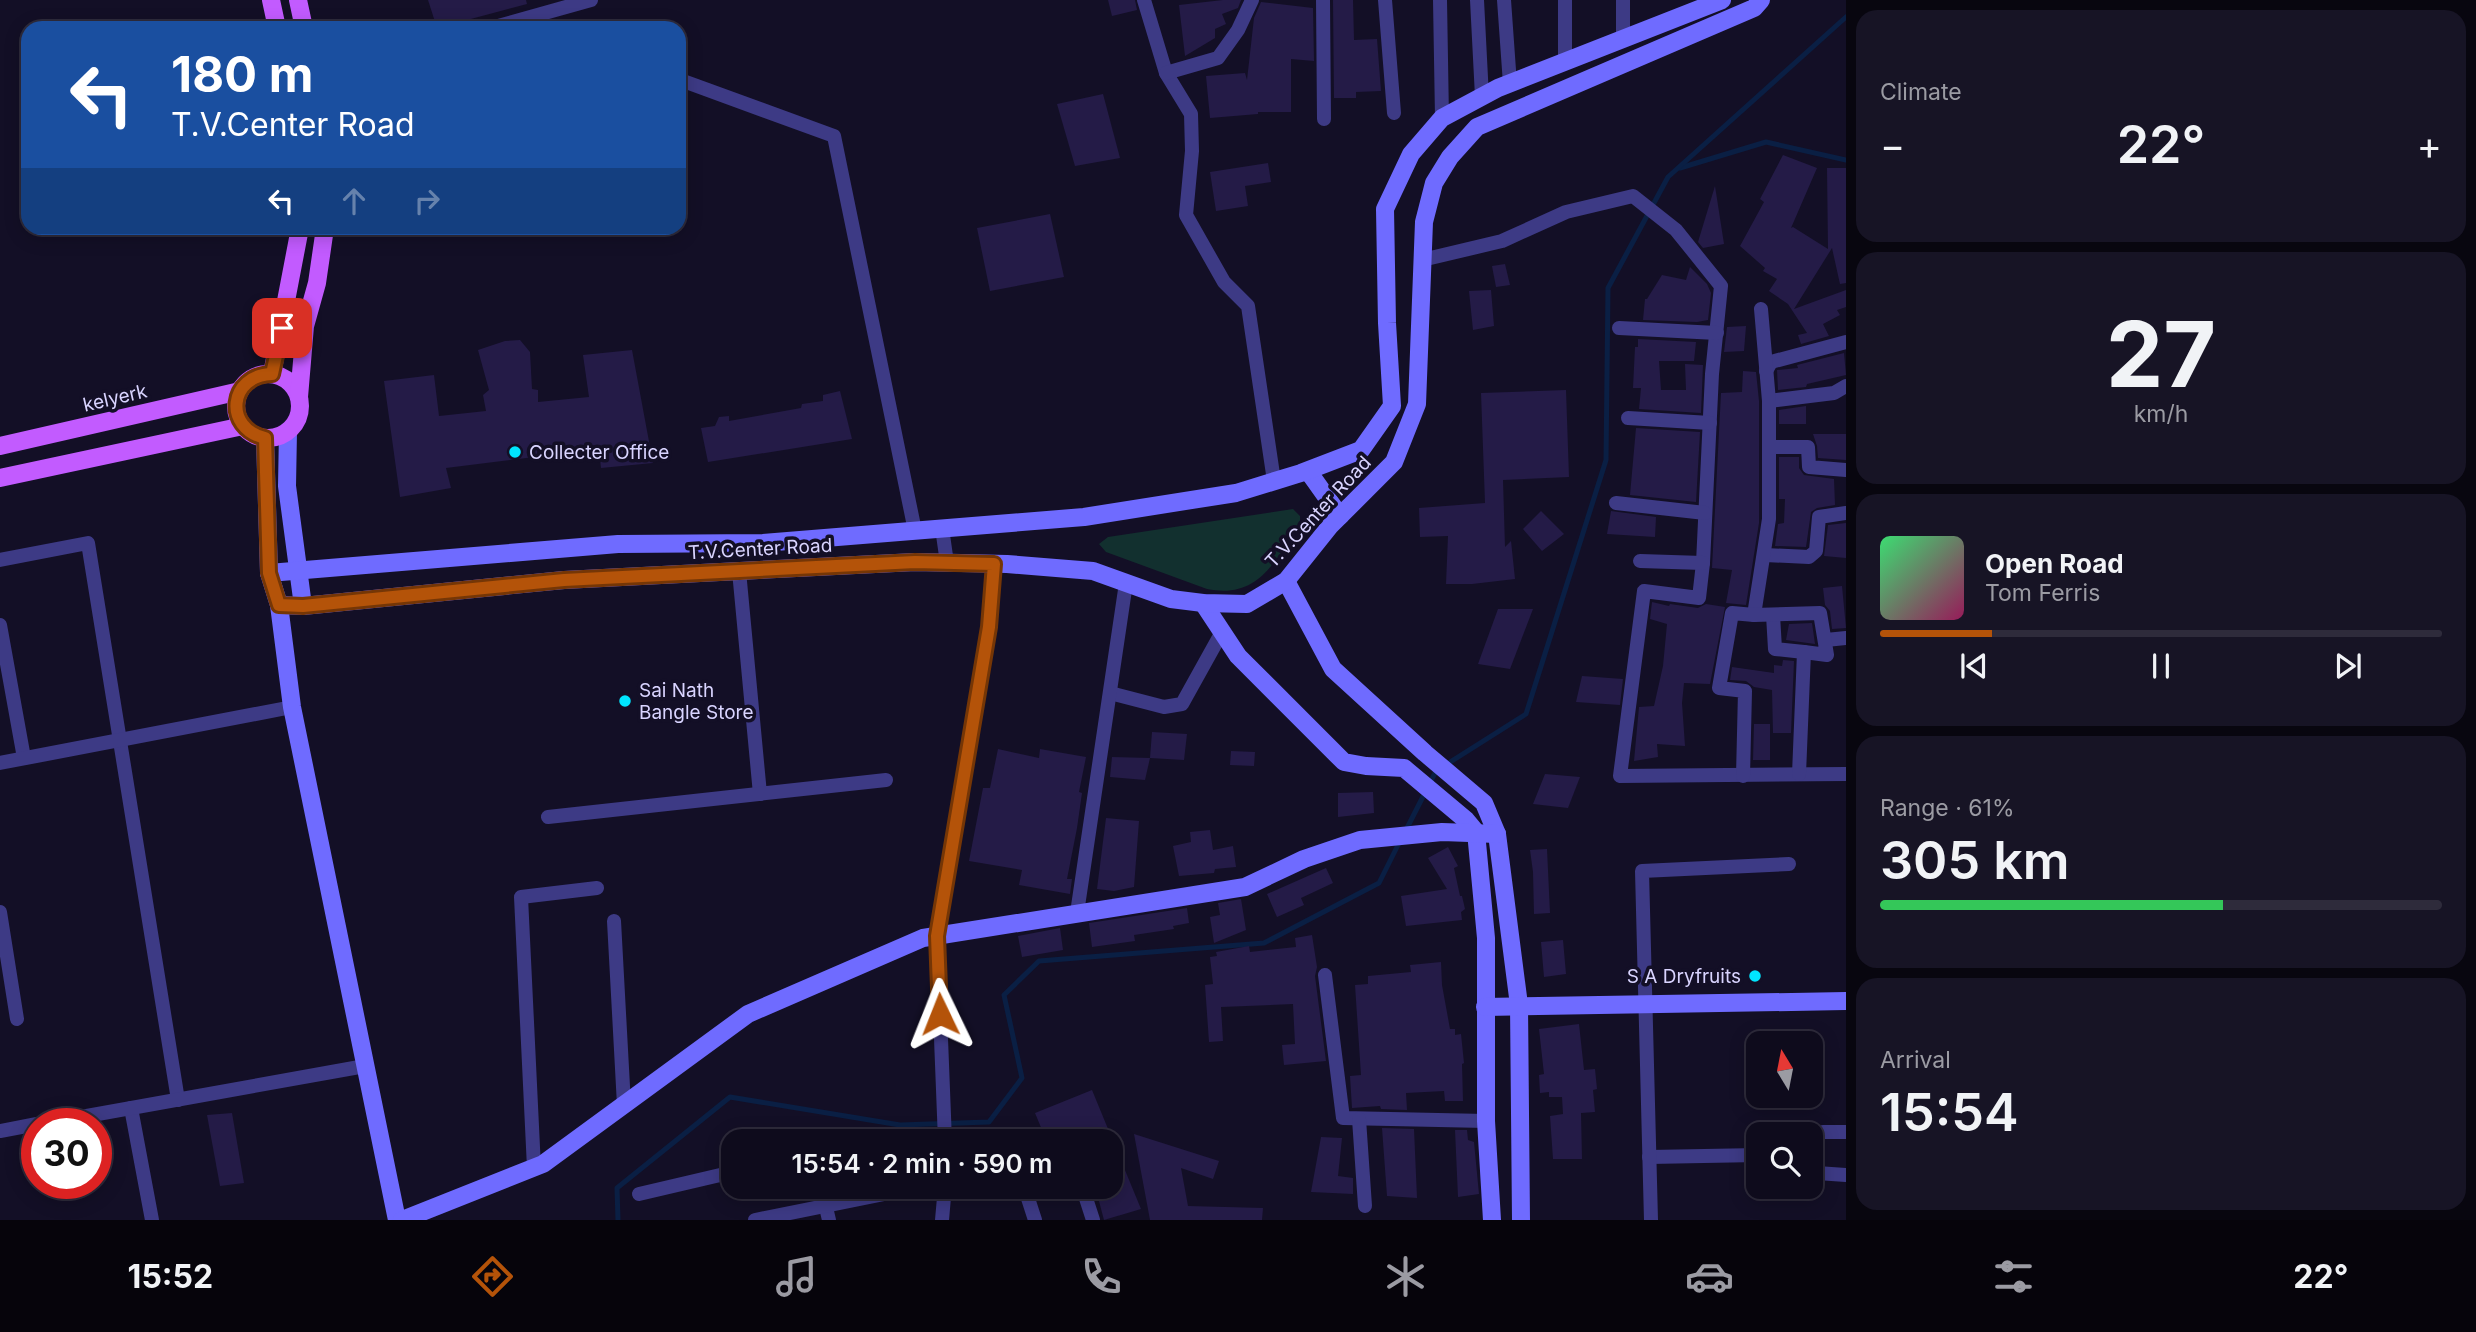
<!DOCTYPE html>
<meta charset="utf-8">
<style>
:root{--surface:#0e0b1c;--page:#171425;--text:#f1f3f6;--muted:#9b9ba3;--line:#2e2b3b;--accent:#b45309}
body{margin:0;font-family:Inter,sans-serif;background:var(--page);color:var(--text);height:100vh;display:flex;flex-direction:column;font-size:26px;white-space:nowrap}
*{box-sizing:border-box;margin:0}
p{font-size:23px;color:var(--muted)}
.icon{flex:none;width:38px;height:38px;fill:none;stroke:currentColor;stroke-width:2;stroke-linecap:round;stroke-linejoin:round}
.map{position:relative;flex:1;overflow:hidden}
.details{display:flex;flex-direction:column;gap:10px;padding:10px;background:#08060f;width:630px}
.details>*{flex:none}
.guide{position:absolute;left:21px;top:21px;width:665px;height:214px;border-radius:21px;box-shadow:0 4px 18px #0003,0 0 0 2px var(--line);background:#1a4fa0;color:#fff;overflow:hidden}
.needle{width:46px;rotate:350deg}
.tools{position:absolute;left:1746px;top:1031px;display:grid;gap:14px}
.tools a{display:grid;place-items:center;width:77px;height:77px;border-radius:14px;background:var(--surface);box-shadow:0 4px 18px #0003,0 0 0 2px var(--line);font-size:35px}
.speed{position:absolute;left:21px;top:1108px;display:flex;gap:14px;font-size:35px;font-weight:700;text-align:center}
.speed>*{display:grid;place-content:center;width:91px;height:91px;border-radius:50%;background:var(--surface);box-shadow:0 4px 18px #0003,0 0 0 2px var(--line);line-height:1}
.speed .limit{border:10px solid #d22;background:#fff;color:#111}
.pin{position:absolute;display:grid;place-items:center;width:60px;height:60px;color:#fff;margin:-30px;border-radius:14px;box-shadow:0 4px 10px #0006}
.me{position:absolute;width:77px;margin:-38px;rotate:358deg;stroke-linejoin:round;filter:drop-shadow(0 0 5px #0008)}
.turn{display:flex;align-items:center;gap:24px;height:147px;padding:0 35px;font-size:32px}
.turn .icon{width:91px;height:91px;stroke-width:2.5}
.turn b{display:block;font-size:49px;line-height:60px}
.lanes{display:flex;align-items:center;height:66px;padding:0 35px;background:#0003;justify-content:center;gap:35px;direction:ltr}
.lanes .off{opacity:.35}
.big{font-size:52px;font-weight:600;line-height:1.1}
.details .widget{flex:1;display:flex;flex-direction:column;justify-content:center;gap:10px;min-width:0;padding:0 24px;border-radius:21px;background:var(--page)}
.details .dial{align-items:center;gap:0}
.dial b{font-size:91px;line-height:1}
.song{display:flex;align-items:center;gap:21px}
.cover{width:84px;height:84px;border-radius:10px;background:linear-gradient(135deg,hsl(140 70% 55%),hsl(330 70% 35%))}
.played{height:7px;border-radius:4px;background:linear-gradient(90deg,var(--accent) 20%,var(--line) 20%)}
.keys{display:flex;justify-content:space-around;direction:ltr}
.heat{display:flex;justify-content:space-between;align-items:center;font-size:38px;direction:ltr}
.charge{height:10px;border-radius:5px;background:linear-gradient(90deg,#34c759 61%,var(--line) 0)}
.trip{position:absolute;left:721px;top:1129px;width:402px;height:70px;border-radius:21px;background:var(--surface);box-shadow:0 4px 18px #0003,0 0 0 2px var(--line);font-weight:600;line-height:70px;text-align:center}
.menu{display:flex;height:112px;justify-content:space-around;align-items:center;background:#06040b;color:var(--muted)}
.menu .icon{width:49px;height:49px}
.menu .active{color:var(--accent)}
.menu b{font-size:32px;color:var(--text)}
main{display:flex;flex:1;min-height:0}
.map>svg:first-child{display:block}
.green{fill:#12302f}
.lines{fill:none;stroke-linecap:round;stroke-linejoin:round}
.stream{stroke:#0a1f44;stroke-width:5}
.building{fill:#241b47}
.street{stroke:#3d3a85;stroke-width:14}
.secondary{stroke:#6f6bff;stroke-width:18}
.primary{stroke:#c25bff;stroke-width:18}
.route-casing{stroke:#753606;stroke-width:18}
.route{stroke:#b45309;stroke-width:12}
.poi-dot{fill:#00e5ff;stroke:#130f26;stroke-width:2.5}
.labels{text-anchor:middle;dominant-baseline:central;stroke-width:7;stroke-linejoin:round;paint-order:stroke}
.street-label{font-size:19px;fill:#d9d4ff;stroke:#130f26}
.poi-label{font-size:19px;fill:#d9d4ff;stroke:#130f26;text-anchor:start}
</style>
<main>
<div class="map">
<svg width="1846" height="1220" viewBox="0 0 1846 1220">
<rect width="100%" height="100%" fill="#130f26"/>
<path class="green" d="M1293,509L1300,516V526C1273,562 1259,599 1207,589L1106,552L1099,544L1108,537Z"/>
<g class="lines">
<g class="stream">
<polyline points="1680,168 1766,142 1846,160"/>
<polyline points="1406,830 1436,771 1526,714 1606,460 1608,288 1668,177 1846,17"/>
<polyline points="618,1220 617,1188 730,1097 900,1125 989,1122 1022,1078 1004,995 1039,961 1264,943 1379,883 1401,839"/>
</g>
</g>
<g class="building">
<polygon points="428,0 526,0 527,4 437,28"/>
<polygon points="1108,0 1135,0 1137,10 1112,16"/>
<polygon points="1223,0 1241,0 1238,8 1222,14 1226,24 1215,29 1215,38 1185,56 1179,5"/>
<polygon points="1333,0 1353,0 1354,40 1377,39 1381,91 1356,92 1356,98 1334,98"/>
<polygon points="1261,2 1313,8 1314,61 1291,59 1291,112 1258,112 1258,114 1210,118 1206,76 1245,73 1247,80 1254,18"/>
<polygon points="1103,94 1120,158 1075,166 1057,104"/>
<polygon points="1783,155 1817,168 1791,228 1793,227 1828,249 1827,168 1846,168 1846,283 1840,284 1832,248 1794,309 1846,290 1846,307 1837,310 1840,315 1823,324 1829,336 1801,344 1798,335 1807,333 1788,304 1769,291 1777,279 1763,271 1765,268 1740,246 1764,202 1760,199"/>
<polygon points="1268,163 1271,182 1245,186 1248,206 1216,211 1210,172"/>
<polygon points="1715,186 1724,244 1703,248 1698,242"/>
<polygon points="1050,214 1064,277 990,291 977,228"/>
<polygon points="1505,264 1510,285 1496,287 1492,266"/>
<polygon points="1690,267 1707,284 1711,293 1708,320 1697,322 1643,320 1645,299 1647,299 1662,275 1686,280"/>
<polygon points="1491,290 1494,326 1473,330 1469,291"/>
<polygon points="1746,326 1744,351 1724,352 1727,327"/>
<polygon points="1638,339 1696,342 1694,361 1659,361 1661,390 1686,390 1685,364 1703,365 1701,413 1639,409 1641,388 1633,388 1635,347 1638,347"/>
<polygon points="520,340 530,352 532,389 538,390 538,402 589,397 583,355 632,350 653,463 601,468 599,449 446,468 451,488 400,497 384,381 434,375 439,416 486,411 483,395 489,390 478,350 505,341"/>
<polygon points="1844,353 1846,375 1807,384 1806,387 1778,390 1777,370 1798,368 1797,365"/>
<polygon points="1743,371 1756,372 1759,401 1759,523 1746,605 1726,603 1732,570 1712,568 1721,393 1742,392"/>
<polygon points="1566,390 1569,477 1503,480 1505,547 1511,541 1515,579 1472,584 1446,584 1448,536 1420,537 1419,508 1485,503 1481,393"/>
<polygon points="840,391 852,439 708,462 701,428 715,426 719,417 729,416 729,421 801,408 802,404 823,401 823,395"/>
<polygon points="1806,406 1806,424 1779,424 1779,410"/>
<polygon points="1636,428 1700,432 1696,502 1630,495"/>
<polygon points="1813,434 1846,434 1846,460 1818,458 1817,446"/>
<polygon points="1779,457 1799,457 1799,468 1804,475 1834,479 1835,505 1817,508 1811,512 1806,547 1775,546 1778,524 1784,523 1785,499 1779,499"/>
<polygon points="1541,511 1564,534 1542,551 1523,529"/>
<polygon points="1611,511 1656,517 1655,537 1607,534"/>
<polygon points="1846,523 1846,558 1824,556 1828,525"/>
<polygon points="1842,586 1846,628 1832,629 1830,611 1825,605 1823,588"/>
<polygon points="1652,602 1669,606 1670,604 1698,608 1706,604 1725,607 1710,684 1684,683 1682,703 1685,746 1657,744 1658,757 1634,761 1639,707 1654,706 1663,666 1667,624 1650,619"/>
<polygon points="1498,609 1533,609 1510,669 1478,664"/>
<polygon points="1812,623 1815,644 1786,640 1789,624"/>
<polygon points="1783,660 1794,661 1791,733 1773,733 1772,690 1754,687 1746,681 1730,680 1732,667 1774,673 1774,665 1782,666"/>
<polygon points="1582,676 1623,679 1620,705 1576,702"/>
<polygon points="1754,724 1770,724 1770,760 1753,760"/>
<polygon points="1152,732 1187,734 1184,760 1150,758"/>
<polygon points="998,749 1039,758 1040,749 1086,757 1079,792 1082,793 1077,828 1067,879 1072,879 1070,894 1019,885 1022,870 969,861 983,788 990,788"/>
<polygon points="1231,751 1255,752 1254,766 1230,765"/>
<polygon points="1112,757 1150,758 1145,780 1110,777"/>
<polygon points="1545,774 1580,777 1568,808 1533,804"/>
<polygon points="1373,792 1374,813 1338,817 1338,793"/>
<polygon points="1106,818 1139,821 1134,887 1114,891 1097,889"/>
<polygon points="1210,830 1213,850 1233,846 1236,867 1215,869 1214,873 1179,876 1173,846 1191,842 1190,832"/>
<polygon points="1448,847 1458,866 1454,868 1460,896 1462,896 1465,909 1461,912 1462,920 1406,926 1401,896 1447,889 1428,858"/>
<polygon points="1547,849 1550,913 1534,914 1533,872 1530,850"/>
<polygon points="1326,868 1333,883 1301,898 1304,905 1277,917 1267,894"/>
<polygon points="1241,899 1246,930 1214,943 1210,917 1220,915 1218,903"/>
<polygon points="1187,908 1189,923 1173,926 1174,929 1134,935 1135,941 1092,947 1089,923"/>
<polygon points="1060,928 1063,950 1022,957 1018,936"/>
<polygon points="1312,935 1317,967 1315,976 1326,1061 1284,1065 1282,1045 1295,1044 1293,1004 1221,1007 1223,1041 1209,1042 1205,985 1213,984 1210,957 1217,956 1216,952 1249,946 1250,952 1296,947 1295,938"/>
<polygon points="1563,940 1566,974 1544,977 1541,942"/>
<polygon points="1441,962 1442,985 1450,1029 1455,1029 1455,1035 1461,1034 1464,1063 1462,1064 1463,1101 1445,1101 1444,1091 1406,1093 1407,1110 1381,1109 1380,1106 1352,1108 1350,1076 1361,1075 1355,985 1368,984 1368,976 1411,972 1410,965"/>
<polygon points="1579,1024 1584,1070 1595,1069 1597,1089 1593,1090 1595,1112 1581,1113 1582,1159 1553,1159 1550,1116 1563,1114 1562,1097 1549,1097 1549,1092 1540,1093 1539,1075 1544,1074 1539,1029"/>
<polygon points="1092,1090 1141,1209 1104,1220 1095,1186 1111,1186 1111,1141 1075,1141 1069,1127 1045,1137 1035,1113"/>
<polygon points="232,1113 244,1183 220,1186 207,1115"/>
<polygon points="1382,1128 1414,1129 1417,1198 1387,1196"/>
<polygon points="1455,1130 1467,1130 1468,1140 1474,1142 1479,1194 1458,1197"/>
<polygon points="1134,1134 1219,1161 1213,1179 1181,1168 1188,1206 1263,1208 1262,1220 1150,1220"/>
<polygon points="1321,1137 1342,1138 1338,1176 1353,1178 1353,1194 1311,1192"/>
</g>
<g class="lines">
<g class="street">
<polyline points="1144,0 1166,73 1191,114 1192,151 1186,215 1224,282 1248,306 1274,481"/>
<polyline points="1323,0 1324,119"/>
<polyline points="1385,0 1394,113"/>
<polyline points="1440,0 1442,118"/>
<polyline points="1477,0 1482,97"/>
<polyline points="1504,0 1510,84"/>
<polyline points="1565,0 1565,62"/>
<polyline points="491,28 591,0"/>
<polyline points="1623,39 1623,0"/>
<polyline points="1166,73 1218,58 1238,30 1252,0"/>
<polyline points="686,82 834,136 915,531"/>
<polyline points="1422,260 1502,241 1566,212 1633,196 1676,230 1721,286 1712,374 1703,563 1699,598 1644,591 1620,776 1846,774"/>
<polyline points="1619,328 1717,333"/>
<polyline points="1766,371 1771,362 1846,342"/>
<polyline points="1769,401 1834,393 1846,386"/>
<polyline points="1628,418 1710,423"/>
<polyline points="1769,447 1808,447 1809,467 1846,470"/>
<polyline points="1616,503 1705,513"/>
<polyline points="942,528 947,563"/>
<polyline points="1765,555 1809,557 1816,551 1819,517 1846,513"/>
<polyline points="0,560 88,543 178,1100"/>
<polyline points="1640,561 1703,563"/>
<polyline points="739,571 760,794"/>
<polyline points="1754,615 1769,519 1769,401 1761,309"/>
<polyline points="1773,615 1775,649 1804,652"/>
<polyline points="0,625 24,758"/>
<polyline points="1826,640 1846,638"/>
<polyline points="1110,693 1164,707 1182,704 1222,632"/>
<polyline points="0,763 292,707"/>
<polyline points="1743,776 1745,691 1719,688 1732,613 1754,615 1820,613 1827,655 1804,652 1799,774"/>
<polyline points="548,817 886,780"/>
<polyline points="0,912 17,1019"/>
<polyline points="1077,913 1126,583"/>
<polyline points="614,921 624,1105"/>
<polyline points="1325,975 1343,1118 1486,1121"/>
<polyline points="131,1108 152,1220"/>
<polyline points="1359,1119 1365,1206"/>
<polyline points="42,1124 365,1066"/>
<polyline points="0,1131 37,1124"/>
<polyline points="1823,1132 1846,1132"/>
<polyline points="866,1141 872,1141"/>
<polyline points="945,1141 937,936 989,627 994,564"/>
<polyline points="1649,1157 1759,1155"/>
<polyline points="534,1168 521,897 597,888"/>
<polyline points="1817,1173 1846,1175"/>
<polyline points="821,1186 829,1220"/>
<polyline points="1024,1186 1035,1220"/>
<polyline points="1082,1186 1093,1220"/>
<polyline points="639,1194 733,1172"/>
<polyline points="755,1220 924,1186"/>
<polyline points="942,1220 945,1186"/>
<polyline points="1651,1220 1642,871 1789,864"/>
</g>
<g class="secondary">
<polyline points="288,431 287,486 303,606"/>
<polyline points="265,438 269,573 279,605 292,707 397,1220"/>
<polyline points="1308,471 1340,516"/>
<polyline points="269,573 618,544 763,543 1084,517 1236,493 1301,473 1361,450 1392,406 1387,323 1385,209 1411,154 1442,118 1498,88 1722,0"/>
<polyline points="1286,581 1333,669 1425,753 1484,803 1497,834 1519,1005 1521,1220"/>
<polyline points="1203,603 1238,656 1344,762 1366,766 1404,768 1466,820 1476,832 1486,938 1486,1121 1492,1220"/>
<polyline points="279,605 303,606 564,580 915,562 1007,564 1093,571 1171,599 1203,603 1247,604 1286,581 1330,526 1394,462 1417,404 1424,222 1434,183 1450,157 1477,127 1754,8 1761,0"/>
<polyline points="1485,1007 1846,1001"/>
<polyline points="402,1220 543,1164 748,1014 923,938 1245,887 1304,859 1360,840 1442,832 1497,834"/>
</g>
<g class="primary">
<polyline points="271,0 277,28"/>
<polyline points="298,0 304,28"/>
<polyline points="272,374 300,228"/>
<circle cx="268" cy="406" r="32"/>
<polyline points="299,397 305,326 317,283 325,228"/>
<polyline points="0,446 240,391"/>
<polyline points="0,478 243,426"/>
</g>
</g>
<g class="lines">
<g class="route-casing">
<path id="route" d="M282,328L272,374C229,375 223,428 265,438L269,573L279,605L303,606L564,580L915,562L994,564L989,627L937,936L940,1014"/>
</g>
<use href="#route" class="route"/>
</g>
<g class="poi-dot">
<circle cx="515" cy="452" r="7"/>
<circle cx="625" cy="701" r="7"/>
<circle cx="1755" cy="976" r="7"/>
</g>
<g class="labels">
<g class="street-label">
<text transform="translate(115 398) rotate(-13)">kelyerk</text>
<text transform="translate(1318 512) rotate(-47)">T.V.Center Road</text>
<text transform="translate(760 549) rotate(-3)">T.V.Center Road</text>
</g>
<g class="poi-label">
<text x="529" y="452">Collecter Office</text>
<text x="639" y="690">Sai Nath<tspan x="639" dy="22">Bangle Store</tspan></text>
<text x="1741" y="976" text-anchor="end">S A Dryfruits</text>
</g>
</g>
</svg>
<div class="tools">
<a><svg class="needle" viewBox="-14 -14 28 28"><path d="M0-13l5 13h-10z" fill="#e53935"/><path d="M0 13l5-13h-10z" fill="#9b9ba3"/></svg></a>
<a><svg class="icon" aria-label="search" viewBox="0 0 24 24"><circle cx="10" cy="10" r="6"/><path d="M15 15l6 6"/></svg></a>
</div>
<div class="speed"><div class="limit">30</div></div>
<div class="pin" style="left:282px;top:328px;background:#d93025"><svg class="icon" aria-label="arrive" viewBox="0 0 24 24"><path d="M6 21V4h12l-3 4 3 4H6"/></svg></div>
<svg class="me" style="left:940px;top:1014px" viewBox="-20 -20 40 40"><path d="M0-17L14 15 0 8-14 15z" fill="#b45309" stroke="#fff" stroke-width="4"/></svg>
<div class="trip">15:54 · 2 min · 590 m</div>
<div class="guide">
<div class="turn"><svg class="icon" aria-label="left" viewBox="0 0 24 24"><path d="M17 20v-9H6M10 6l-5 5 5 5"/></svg><div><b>180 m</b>T.V.Center Road</div></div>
<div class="lanes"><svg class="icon" aria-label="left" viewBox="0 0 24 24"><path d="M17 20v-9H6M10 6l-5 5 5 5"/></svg><svg class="icon off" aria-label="ahead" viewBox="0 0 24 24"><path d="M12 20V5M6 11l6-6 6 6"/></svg><svg class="icon off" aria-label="right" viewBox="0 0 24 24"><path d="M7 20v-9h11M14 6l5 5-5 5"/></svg></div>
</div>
</div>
<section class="details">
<div class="widget"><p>Climate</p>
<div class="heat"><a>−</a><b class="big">22°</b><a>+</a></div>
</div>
<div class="widget dial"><b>27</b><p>km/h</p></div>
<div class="widget">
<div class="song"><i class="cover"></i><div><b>Open Road</b><p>Tom Ferris</p></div></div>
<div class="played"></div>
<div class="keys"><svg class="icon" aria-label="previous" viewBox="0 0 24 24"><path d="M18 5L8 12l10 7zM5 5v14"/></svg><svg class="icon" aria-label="pause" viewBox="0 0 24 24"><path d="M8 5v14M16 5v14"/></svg><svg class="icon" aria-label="next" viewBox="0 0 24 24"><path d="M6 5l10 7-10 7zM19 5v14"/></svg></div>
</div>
<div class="widget"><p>Range · 61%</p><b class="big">305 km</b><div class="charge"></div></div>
<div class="widget"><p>Arrival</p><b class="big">15:54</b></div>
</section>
</main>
<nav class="menu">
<b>15:52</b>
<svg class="icon active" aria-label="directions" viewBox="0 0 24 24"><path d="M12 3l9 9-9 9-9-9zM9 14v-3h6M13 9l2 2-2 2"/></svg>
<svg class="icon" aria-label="music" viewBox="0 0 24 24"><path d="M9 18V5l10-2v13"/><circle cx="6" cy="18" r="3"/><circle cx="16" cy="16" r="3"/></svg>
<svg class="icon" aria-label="phone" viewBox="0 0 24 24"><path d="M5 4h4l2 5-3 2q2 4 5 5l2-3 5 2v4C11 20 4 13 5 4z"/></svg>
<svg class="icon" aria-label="climate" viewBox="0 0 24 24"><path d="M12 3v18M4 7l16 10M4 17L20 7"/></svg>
<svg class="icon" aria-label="car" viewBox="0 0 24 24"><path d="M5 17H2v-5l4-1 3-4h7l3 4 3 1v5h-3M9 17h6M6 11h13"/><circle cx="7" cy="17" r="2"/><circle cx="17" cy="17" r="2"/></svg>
<svg class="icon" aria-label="filters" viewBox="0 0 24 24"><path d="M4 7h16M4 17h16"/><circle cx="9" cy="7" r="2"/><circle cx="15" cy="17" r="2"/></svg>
<b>22°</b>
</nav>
